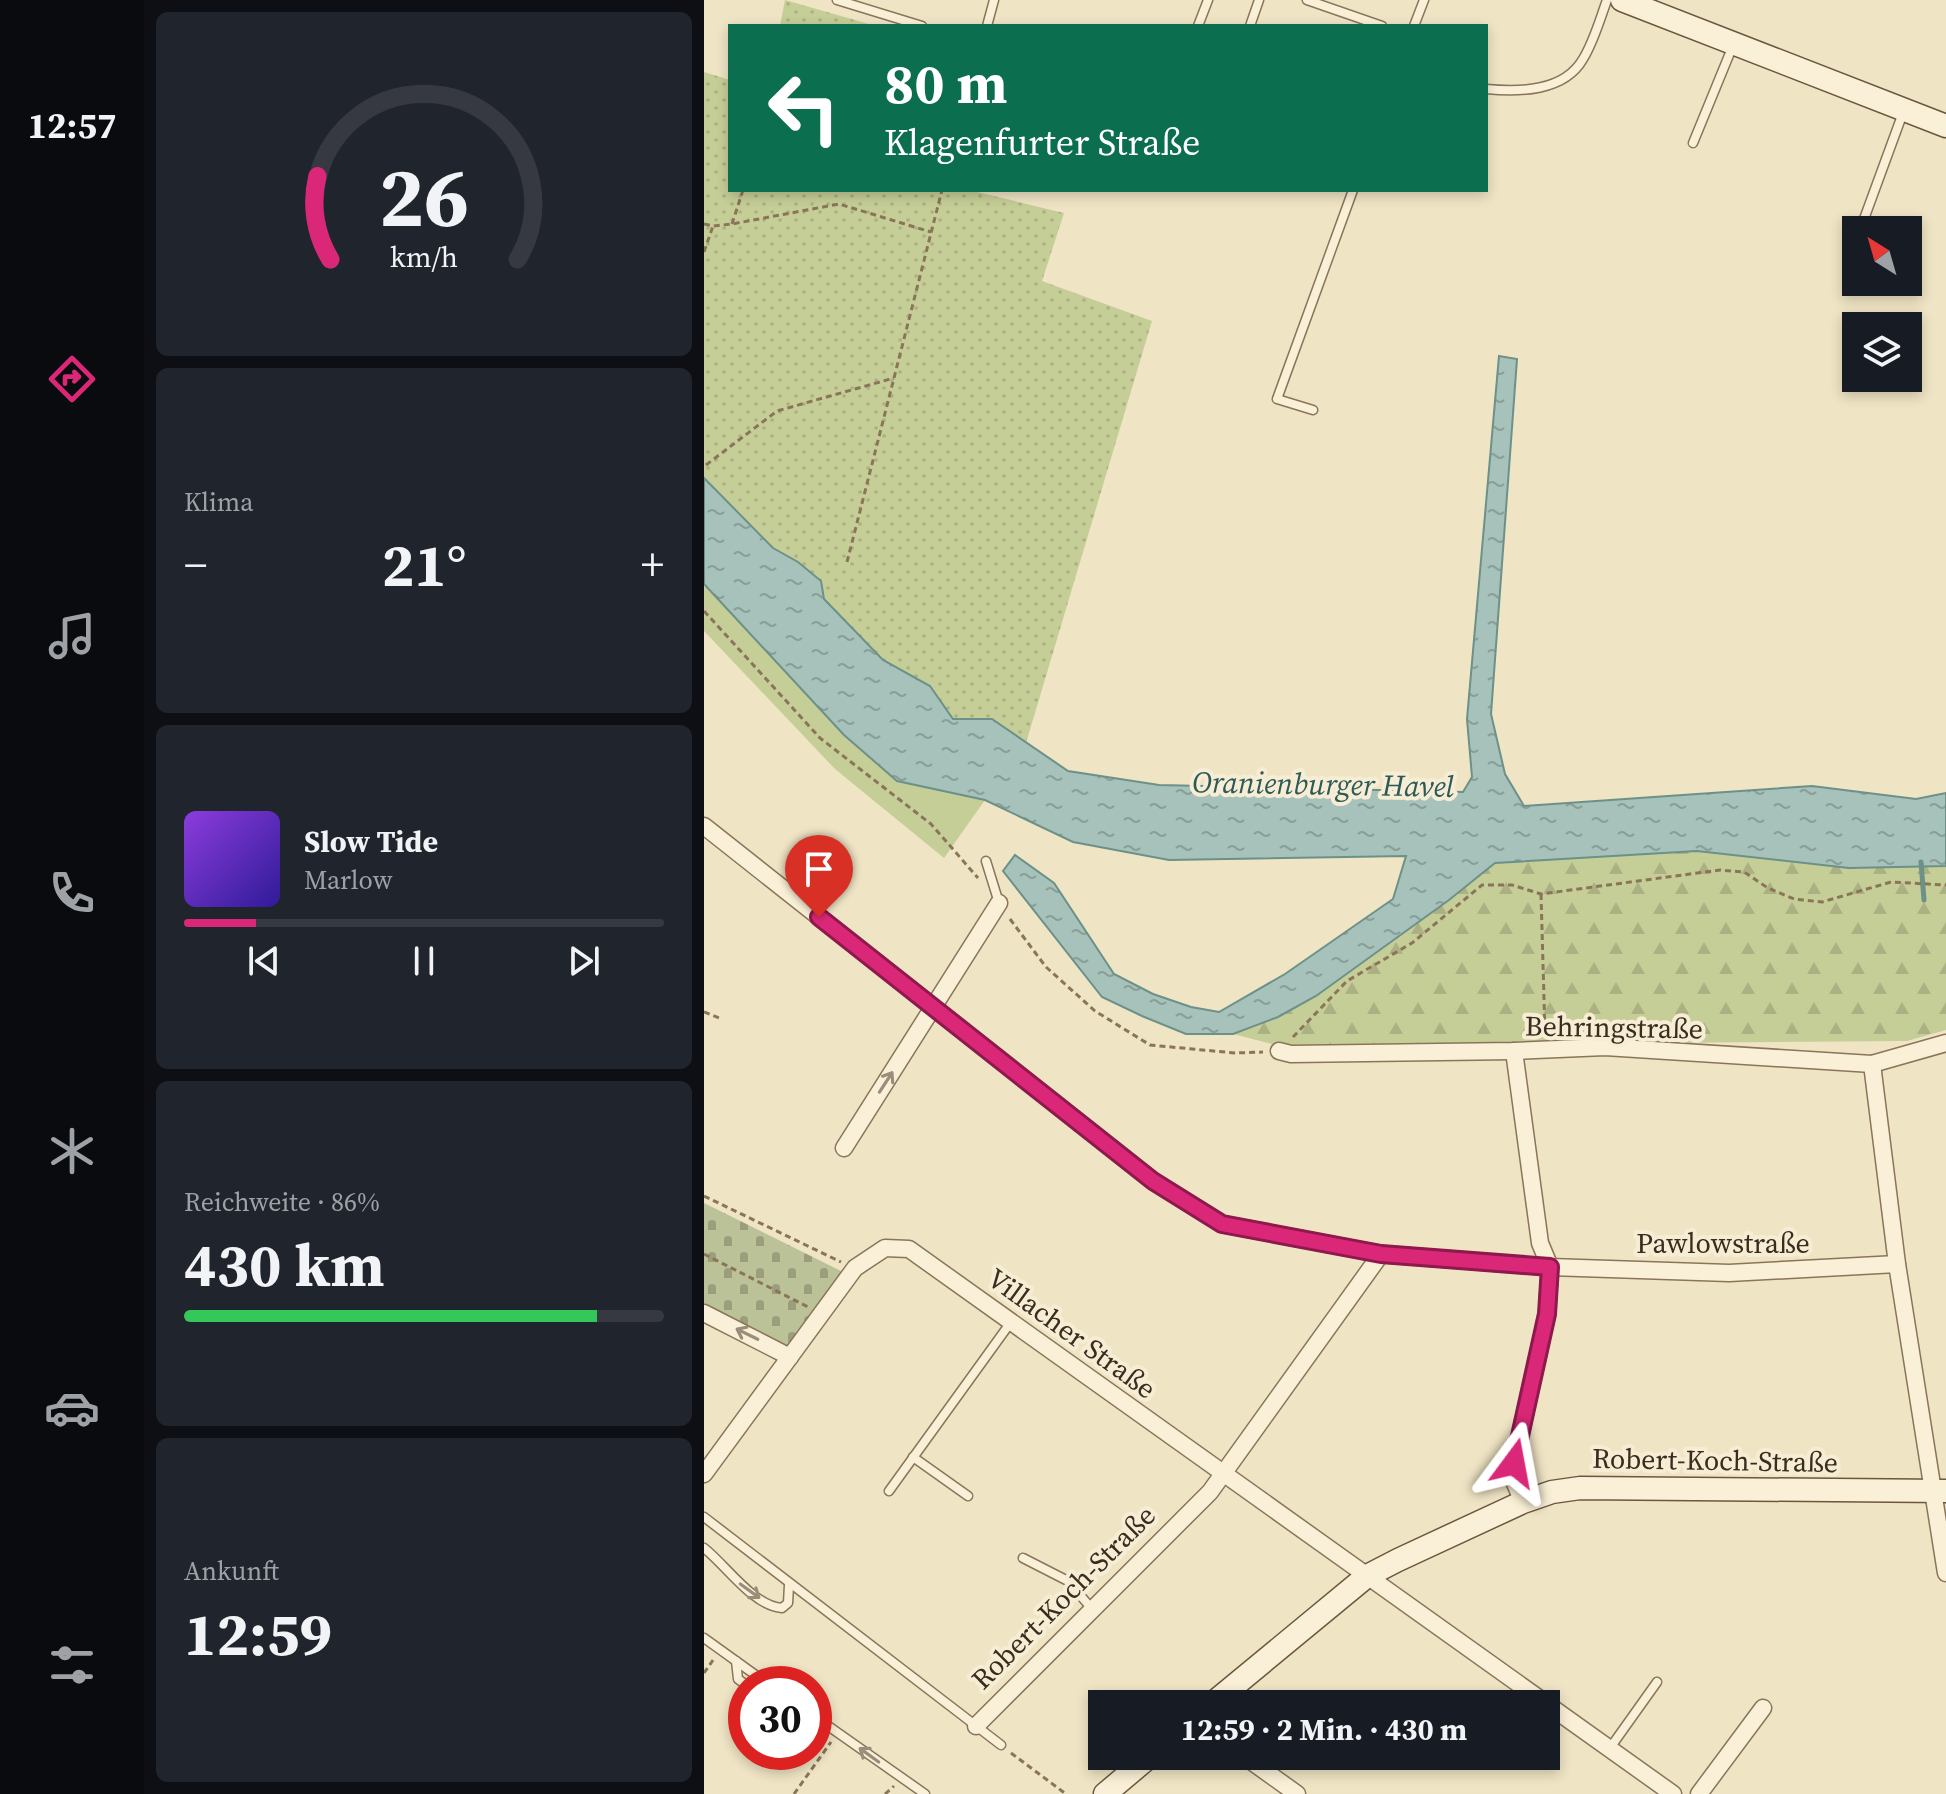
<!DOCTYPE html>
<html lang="de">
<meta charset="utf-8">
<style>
:root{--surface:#171b24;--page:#20242c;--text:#f1f3f6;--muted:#9ea1a6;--line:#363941;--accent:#db2777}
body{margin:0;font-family:"Source Serif 4",serif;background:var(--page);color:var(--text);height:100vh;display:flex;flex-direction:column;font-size:30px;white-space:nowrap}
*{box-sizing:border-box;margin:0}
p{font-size:26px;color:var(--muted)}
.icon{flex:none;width:44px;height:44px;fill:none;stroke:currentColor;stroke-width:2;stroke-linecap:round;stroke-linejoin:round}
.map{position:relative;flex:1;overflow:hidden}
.side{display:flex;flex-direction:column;gap:12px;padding:12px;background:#0d0f14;width:560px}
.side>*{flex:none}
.guide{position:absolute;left:24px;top:24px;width:760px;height:168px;border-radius:0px;box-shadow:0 4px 12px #0003;background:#0b6e4f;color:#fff;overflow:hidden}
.needle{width:52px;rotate:323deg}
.tools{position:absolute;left:1138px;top:216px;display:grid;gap:16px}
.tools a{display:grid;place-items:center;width:80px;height:80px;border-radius:0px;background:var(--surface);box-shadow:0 4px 12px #0003;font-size:40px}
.speed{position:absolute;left:24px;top:1666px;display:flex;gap:16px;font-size:40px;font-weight:700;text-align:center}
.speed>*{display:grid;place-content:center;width:104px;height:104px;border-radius:50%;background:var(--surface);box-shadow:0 4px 12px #0003;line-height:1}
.speed .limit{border:12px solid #d22;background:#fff;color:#111}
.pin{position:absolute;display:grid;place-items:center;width:68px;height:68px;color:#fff;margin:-82px -34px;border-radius:50% 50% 50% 0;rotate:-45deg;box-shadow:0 0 8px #0007}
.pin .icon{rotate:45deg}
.me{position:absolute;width:88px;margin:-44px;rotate:13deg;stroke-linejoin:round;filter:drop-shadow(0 0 6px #0008)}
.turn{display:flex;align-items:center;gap:28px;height:168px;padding:0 24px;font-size:36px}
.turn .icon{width:104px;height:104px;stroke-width:2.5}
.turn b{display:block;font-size:56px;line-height:68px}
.big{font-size:60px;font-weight:700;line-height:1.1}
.side .card{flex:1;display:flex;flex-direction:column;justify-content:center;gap:12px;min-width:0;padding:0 28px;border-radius:12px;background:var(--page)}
.side .dial{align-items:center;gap:0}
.dial svg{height:208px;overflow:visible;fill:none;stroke:var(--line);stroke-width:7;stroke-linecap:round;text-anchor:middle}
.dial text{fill:var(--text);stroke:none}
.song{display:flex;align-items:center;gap:24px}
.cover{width:96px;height:96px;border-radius:12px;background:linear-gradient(135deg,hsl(270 70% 55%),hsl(250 70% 35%))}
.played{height:8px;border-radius:4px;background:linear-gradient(90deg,var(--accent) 15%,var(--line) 15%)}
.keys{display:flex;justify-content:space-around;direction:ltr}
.heat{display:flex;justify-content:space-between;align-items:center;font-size:44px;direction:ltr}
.charge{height:12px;border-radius:6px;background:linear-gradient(90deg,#34c759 86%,var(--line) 0)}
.trip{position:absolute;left:384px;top:1690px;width:472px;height:80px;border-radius:0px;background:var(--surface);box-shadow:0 4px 12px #0003;font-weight:700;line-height:80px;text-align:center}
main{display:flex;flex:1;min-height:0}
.dock{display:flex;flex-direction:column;width:144px;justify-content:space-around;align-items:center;background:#090b0e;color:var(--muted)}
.dock .icon{width:56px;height:56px}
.dock .selected{color:var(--accent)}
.dock b{font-size:36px;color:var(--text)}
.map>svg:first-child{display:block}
.grass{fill:url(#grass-dots)}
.forest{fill:url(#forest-firs)}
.cemetery{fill:url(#cemetery-stones)}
.park{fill:#c6ce97}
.water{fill:url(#water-ripples);stroke:#6c9189;stroke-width:2}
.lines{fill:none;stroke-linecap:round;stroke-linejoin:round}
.stream{stroke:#6c9189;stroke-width:5}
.lane-casing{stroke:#8a755a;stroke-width:11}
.street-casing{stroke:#8a755a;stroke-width:19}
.secondary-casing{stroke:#6c563d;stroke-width:25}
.path{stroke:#8a755a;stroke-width:3;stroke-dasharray:6 4;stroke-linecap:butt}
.lane{stroke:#faf0d7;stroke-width:8}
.street{stroke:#faf0d7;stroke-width:16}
.secondary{stroke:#faf0d7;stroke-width:22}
.oneway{stroke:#9a8e7a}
.route-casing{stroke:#8e194d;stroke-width:20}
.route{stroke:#db2777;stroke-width:14}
.labels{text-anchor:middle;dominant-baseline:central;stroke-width:8;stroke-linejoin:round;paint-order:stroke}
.street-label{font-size:28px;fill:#3a2c1e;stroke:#f6edd4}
.water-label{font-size:30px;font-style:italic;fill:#2d5a58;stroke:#f6edd4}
</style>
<main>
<nav class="dock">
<b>12:57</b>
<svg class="icon selected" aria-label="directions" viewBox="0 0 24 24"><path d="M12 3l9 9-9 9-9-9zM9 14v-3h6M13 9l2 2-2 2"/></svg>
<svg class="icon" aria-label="music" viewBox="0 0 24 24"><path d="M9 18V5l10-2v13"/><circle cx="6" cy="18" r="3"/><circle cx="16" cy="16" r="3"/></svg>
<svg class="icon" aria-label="phone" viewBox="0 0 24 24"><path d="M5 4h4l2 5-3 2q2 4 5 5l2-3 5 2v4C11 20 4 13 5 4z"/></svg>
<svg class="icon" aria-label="climate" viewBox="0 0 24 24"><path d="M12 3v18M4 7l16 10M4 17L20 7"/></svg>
<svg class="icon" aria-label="car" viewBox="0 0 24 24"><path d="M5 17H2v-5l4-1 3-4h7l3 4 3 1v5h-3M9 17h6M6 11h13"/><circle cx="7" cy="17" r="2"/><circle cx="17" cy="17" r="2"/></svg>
<svg class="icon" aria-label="filters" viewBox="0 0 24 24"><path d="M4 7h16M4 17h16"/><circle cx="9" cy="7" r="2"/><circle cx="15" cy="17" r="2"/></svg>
</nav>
<section class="side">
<div class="card dial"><svg viewBox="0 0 100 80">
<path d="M14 69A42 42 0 1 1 86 69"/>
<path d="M14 69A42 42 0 0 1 9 37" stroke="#db2777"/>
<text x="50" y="56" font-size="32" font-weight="700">26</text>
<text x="50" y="72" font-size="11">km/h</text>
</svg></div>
<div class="card"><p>Klima</p>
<div class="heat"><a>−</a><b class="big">21°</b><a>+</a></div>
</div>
<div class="card">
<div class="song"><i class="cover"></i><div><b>Slow Tide</b><p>Marlow</p></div></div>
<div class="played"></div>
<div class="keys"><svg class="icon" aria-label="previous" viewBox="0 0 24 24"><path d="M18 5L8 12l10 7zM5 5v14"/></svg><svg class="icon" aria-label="pause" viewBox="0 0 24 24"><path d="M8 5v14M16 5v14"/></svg><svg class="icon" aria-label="next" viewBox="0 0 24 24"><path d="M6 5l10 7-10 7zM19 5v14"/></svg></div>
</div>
<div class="card"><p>Reichweite · 86%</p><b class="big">430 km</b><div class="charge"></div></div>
<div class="card"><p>Ankunft</p><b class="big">12:59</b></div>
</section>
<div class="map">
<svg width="1242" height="1794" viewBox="0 0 1242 1794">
<defs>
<pattern id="grass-dots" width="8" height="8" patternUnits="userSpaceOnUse" patternTransform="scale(2)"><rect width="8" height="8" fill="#c6ce97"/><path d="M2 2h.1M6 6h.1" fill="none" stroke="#abb182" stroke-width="1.8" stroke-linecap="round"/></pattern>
<pattern id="forest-firs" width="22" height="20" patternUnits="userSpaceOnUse" patternTransform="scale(2)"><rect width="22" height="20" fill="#c6ce97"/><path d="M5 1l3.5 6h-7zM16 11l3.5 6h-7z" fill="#abb182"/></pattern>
<pattern id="cemetery-stones" width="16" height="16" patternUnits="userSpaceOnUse" patternTransform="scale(2)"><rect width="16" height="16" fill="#bcc297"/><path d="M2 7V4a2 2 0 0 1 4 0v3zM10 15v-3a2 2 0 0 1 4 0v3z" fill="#9a9e7b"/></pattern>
<pattern id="water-ripples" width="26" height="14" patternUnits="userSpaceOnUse" patternTransform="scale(2)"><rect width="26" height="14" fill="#a6c2bb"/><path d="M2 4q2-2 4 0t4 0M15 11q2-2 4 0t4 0" fill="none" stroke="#889e97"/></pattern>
</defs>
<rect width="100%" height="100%" fill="#efe4c4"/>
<g class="grass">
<polygon points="81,0 172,26 76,26"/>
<polygon points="0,72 26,80 26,190 265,190 360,213 338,281 448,321 322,743 288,719 249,719 226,686 179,660 120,599 94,562 69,548 0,478"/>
</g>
<polygon class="forest" points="993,851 1145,868 1242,866 1242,1030 1203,1041 816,1044 591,1050 529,1034 574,1017 612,996 745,900 791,863"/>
<polygon class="cemetery" points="0,1203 141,1273 85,1349 0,1305"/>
<polygon class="park" points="0,584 140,735 193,781 281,800 240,858 131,769 0,631"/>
<polygon class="water" points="795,356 813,359 787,714 801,774 820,806 1108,786 1212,799 1242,793 1242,866 1145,868 993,851 791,863 745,900 612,996 574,1017 529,1034 482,1034 438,1016 398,997 299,871 311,855 350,883 410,974 449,994 487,1007 515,1012 581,974 689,899 702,856 465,860 369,842 281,800 193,781 140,735 0,584 0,478 69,548 94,562 117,581 120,599 179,660 226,686 249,719 288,719 364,771 455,785 759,792 768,777 763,719"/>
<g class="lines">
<polyline class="stream" points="1217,862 1220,900"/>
<g class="lane-casing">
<g id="lane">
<polyline points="133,0 218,26"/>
<polyline points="603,0 678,26"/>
<polyline points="283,26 290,0"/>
<polyline points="494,26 504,0"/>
<polyline points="546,26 555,0"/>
<polyline points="710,26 720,0"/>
<path d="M782,89C815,92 860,92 879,59C890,41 896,19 903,0"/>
<polyline points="989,143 1030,43"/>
<polyline points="1156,230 1200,110"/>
<polyline points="1147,253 1152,240"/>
<polyline points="609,410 573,399 649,190"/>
<polyline points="282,861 295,903"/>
<polyline points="209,1457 264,1496"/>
<polyline points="185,1491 307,1322"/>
<polyline points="0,1517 297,1745"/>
<path d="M0,1548C22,1565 49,1606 78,1608L84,1603L85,1585"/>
<polyline points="319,1558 364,1581 388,1609"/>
<polyline points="0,1638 64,1684"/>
<polyline points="32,1661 34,1679 42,1685"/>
<polyline points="110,1716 221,1794"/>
<polyline points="906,1748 953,1682"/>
</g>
</g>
<g class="street-casing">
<g id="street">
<polyline points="0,826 449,1181 518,1224 677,1254 846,1267 1025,1273 1193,1264"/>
<polyline points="575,1051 587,1054 810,1051 901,1047 1168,1064 1242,1043"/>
<polyline points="810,1051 836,1243 846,1267 843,1314 810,1463 810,1481 819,1502"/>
<polyline points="1168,1064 1193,1264 1242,1573"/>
<polyline points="140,1148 295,903"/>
<polyline points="0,1313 86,1357"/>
<polyline points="0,1474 151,1268 181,1248 205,1249 969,1794"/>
<polyline points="272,1726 506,1492 677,1254"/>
<polyline points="540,1756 593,1794"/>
<polyline points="995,1794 1059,1708"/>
</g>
</g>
<g class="secondary-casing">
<g id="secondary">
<polyline points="918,0 1242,126"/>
<polyline points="508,1704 663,1576 694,1560 819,1502 848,1492 876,1488 1242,1491"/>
<polyline points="401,1794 446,1756"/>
</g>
</g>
<g class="path">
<polyline points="0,224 9,226 28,224 135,204 227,232"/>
<polyline points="28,224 39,190"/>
<polyline points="0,252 9,226"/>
<polyline points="2,465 73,411 190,378"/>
<polyline points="143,562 238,190"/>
<polyline points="0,611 116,738 227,824 274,878"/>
<polyline points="837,894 841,1034"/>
<polyline points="306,919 342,967 391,1011 446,1045 531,1053 559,1052"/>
<polyline points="0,1012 18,1019"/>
<polyline points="589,1037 643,981 708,943 778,885 808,885 837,894 1016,870 1040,872 1064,888 1090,899 1118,902 1187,882 1242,885"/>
<polyline points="0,1196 137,1262"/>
<polyline points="0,1254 104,1307"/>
<polyline points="0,1673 9,1660"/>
<polyline points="307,1753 362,1794"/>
<polyline points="90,1794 127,1742"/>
<polyline points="181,1794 190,1786"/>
</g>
<use href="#lane" class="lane"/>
<use href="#street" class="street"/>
<use href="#secondary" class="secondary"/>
</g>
<defs><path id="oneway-shaft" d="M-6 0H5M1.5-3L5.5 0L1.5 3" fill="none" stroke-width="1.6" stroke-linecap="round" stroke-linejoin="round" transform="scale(2)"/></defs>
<g class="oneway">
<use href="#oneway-shaft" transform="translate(182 1082) rotate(-57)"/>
<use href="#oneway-shaft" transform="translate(43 1334) rotate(-154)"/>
<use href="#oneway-shaft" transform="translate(46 1591) rotate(36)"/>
<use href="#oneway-shaft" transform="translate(165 1755) rotate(-144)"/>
</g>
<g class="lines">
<g class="route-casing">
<polyline id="route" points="115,917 449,1181 518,1224 677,1254 846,1267 843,1314 810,1463"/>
</g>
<use href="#route" class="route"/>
</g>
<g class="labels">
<g class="street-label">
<text transform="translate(910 1027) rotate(1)">Behringstraße</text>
<text x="1019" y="1243">Pawlowstraße</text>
<text transform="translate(368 1333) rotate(36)">Villacher Straße</text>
<text transform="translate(1011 1460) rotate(1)">Robert-Koch-Straße</text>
<text transform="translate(359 1597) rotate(-45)">Robert-Koch-Straße</text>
</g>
<g class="water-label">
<text transform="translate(619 784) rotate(1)">Oranienburger Havel</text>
</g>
</g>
</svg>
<div class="tools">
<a><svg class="needle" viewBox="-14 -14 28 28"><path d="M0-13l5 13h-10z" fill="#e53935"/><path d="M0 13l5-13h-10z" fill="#9ea1a6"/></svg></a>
<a><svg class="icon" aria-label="layers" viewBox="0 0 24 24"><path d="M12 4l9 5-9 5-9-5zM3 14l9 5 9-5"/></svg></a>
</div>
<div class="speed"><div class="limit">30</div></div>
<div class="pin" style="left:115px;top:917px;background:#d93025"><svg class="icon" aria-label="arrive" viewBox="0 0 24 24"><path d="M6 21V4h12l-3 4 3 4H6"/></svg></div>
<svg class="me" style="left:810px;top:1463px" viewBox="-20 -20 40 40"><path d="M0-17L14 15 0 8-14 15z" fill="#db2777" stroke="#fff" stroke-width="4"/></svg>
<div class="trip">12:59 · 2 Min. · 430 m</div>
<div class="guide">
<div class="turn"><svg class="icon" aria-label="left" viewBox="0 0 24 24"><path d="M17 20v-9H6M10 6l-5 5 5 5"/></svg><div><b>80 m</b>Klagenfurter Straße</div></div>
</div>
</div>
</main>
